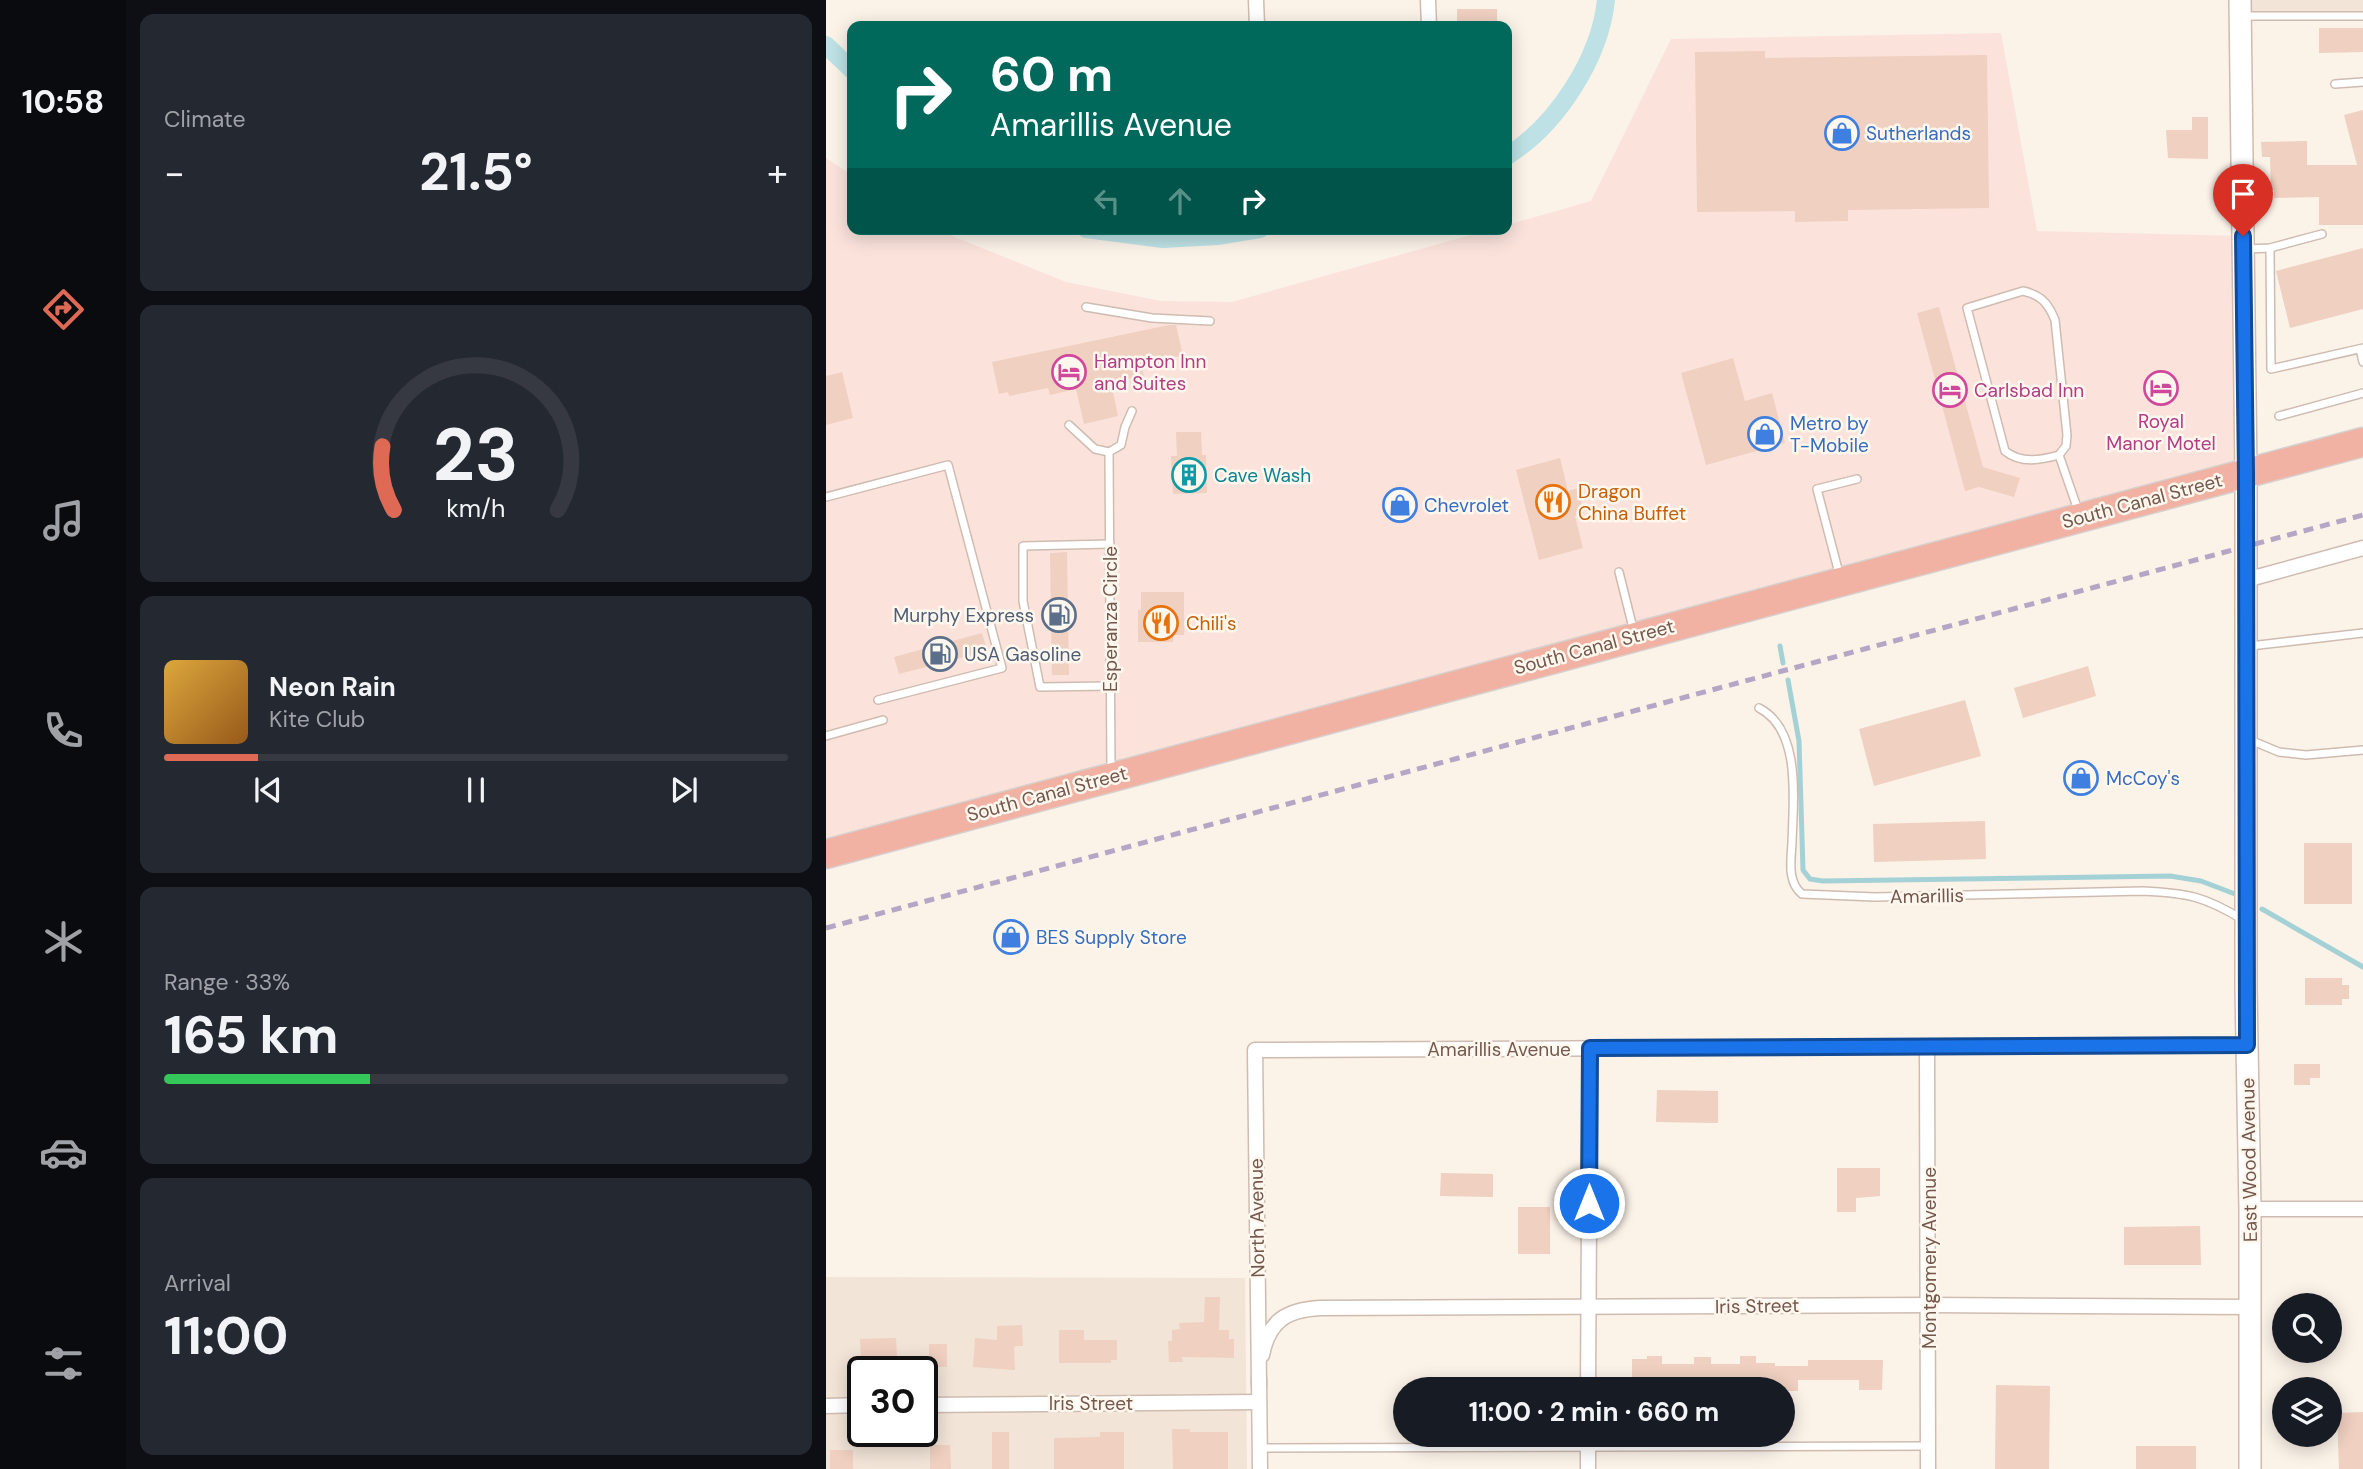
<!DOCTYPE html>
<meta charset="utf-8">
<style>
:root{--surface:#171b24;--page:#242831;--text:#f1f3f6;--muted:#9ea1a6;--line:#363941;--accent:#de6955}
body{margin:0;font-family:"DM Sans",sans-serif;background:var(--page);color:var(--text);height:100vh;display:flex;flex-direction:column;font-size:26px;white-space:nowrap}
*{box-sizing:border-box;margin:0}
p{font-size:23px;color:var(--muted)}
.icon{flex:none;width:38px;height:38px;fill:none;stroke:currentColor;stroke-width:2;stroke-linecap:round;stroke-linejoin:round}
.map{position:relative;flex:1;overflow:hidden}
.details{display:flex;flex-direction:column;gap:14px;padding:14px;background:#0d0f14;width:700px}
.details>*{flex:none}
.top-card{position:absolute;left:21px;top:21px;width:665px;height:214px;border-radius:14px;box-shadow:0 4px 18px #0003;background:#00695c;color:#fff;overflow:hidden}
.controls{position:absolute;left:1446px;top:1293px;display:grid;gap:14px}
.controls a{display:grid;place-items:center;width:70px;height:70px;border-radius:50%;background:var(--surface);box-shadow:0 4px 18px #0003;font-size:35px}
.speed{position:absolute;left:21px;top:1356px;display:flex;gap:14px;font-size:35px;font-weight:700;text-align:center}
.speed>*{display:grid;place-content:center;width:91px;height:91px;border-radius:50%;background:var(--surface);box-shadow:0 4px 18px #0003;line-height:1}
.speed .limit{border:4px solid #111;border-radius:10px;background:#fff;color:#111}
.pin{position:absolute;display:grid;place-items:center;width:60px;height:60px;color:#fff;margin:-72px -30px;border-radius:50% 50% 50% 0;rotate:-45deg;box-shadow:0 0 7px #0007}
.pin .icon{rotate:45deg}
.me{position:absolute;width:77px;margin:-38px;rotate:0deg;stroke-linejoin:round;filter:drop-shadow(0 0 5px #0008)}
.turn{display:flex;align-items:center;gap:24px;height:147px;padding:0 28px;font-size:32px}
.turn .icon{width:91px;height:91px;stroke-width:2.5}
.turn b{display:block;font-size:49px;line-height:60px}
.lanes{display:flex;align-items:center;height:66px;padding:0 28px;background:#0003;justify-content:center;gap:35px;direction:ltr}
.lanes .off{opacity:.35}
.big{font-size:52px;font-weight:700;line-height:1.1}
.details .card{flex:1;display:flex;flex-direction:column;justify-content:center;gap:10px;min-width:0;padding:0 24px;border-radius:14px;background:var(--page)}
.details .dial{align-items:center;gap:0}
.dial svg{height:182px;overflow:visible;fill:none;stroke:var(--line);stroke-width:7;stroke-linecap:round;text-anchor:middle}
.dial text{fill:var(--text);stroke:none}
.song{display:flex;align-items:center;gap:21px}
.cover{width:84px;height:84px;border-radius:10px;background:linear-gradient(135deg,hsl(40 70% 55%),hsl(30 70% 35%))}
.played{height:7px;border-radius:4px;background:linear-gradient(90deg,var(--accent) 15%,var(--line) 15%)}
.keys{display:flex;justify-content:space-around;direction:ltr}
.heat{display:flex;justify-content:space-between;align-items:center;font-size:38px;direction:ltr}
.charge{height:10px;border-radius:5px;background:linear-gradient(90deg,#34c759 33%,var(--line) 0)}
.trip{position:absolute;left:567px;top:1377px;width:402px;height:70px;border-radius:35px;background:var(--surface);box-shadow:0 4px 18px #0003;font-weight:700;line-height:70px;text-align:center}
main{display:flex;flex:1;min-height:0}
.menu{display:flex;flex-direction:column;width:126px;justify-content:space-around;align-items:center;background:#090b0e;color:var(--muted)}
.menu .icon{width:49px;height:49px}
.menu .current{color:var(--accent)}
.menu b{font-size:32px;color:var(--text)}
.map>svg:first-child{display:block}
.residential{fill:#f2e4d7;fill-rule:evenodd}
.commercial{fill:#fbe3dc}
.lines{fill:none;stroke-linecap:round;stroke-linejoin:round}
.stream{stroke:#a4d1d5;stroke-width:5}
.canal{stroke:#bde1e4;stroke-width:18}
.building{fill:#efd0c1}
.lane-casing{stroke:#cfbcb1;stroke-width:10}
.street-casing{stroke:#cfbcb1;stroke-width:17}
.secondary-casing{stroke:#d1bbaf;stroke-width:24}
.highway-casing{stroke:#d8d0cd;stroke-width:31}
.lane{stroke:#fff;stroke-width:7}
.street{stroke:#fff;stroke-width:14}
.secondary{stroke:#fff;stroke-width:21}
.highway{stroke:#f1b1a3;stroke-width:28}
.rail{stroke:#b5a6c5;stroke-width:5;stroke-dasharray:10 7;stroke-linecap:butt}
.route-casing{stroke:#114b97;stroke-width:18}
.route{stroke:#1a73e8;stroke-width:12}
.labels{text-anchor:middle;dominant-baseline:central;stroke-width:5;stroke-linejoin:round;paint-order:stroke}
.shop-label{font-size:19px;fill:#366cbe;stroke:#fef7ee;text-anchor:start}
.hotel-label{font-size:19px;fill:#b23c85;stroke:#fef7ee;text-anchor:start}
.culture-label{font-size:19px;fill:#0d838f;stroke:#fef7ee;text-anchor:start}
.food-label{font-size:19px;fill:#c56008;stroke:#fef7ee;text-anchor:start}
.street-label{font-size:19px;fill:#74584d;stroke:#fef7ee}
.service-label{font-size:19px;fill:#4e5e75;stroke:#fef7ee;text-anchor:end}
</style>
<main>
<nav class="menu">
<b>10:58</b>
<svg class="icon current" aria-label="directions" viewBox="0 0 24 24"><path d="M12 3l9 9-9 9-9-9zM9 14v-3h6M13 9l2 2-2 2"/></svg>
<svg class="icon" aria-label="music" viewBox="0 0 24 24"><path d="M9 18V5l10-2v13"/><circle cx="6" cy="18" r="3"/><circle cx="16" cy="16" r="3"/></svg>
<svg class="icon" aria-label="phone" viewBox="0 0 24 24"><path d="M5 4h4l2 5-3 2q2 4 5 5l2-3 5 2v4C11 20 4 13 5 4z"/></svg>
<svg class="icon" aria-label="climate" viewBox="0 0 24 24"><path d="M12 3v18M4 7l16 10M4 17L20 7"/></svg>
<svg class="icon" aria-label="car" viewBox="0 0 24 24"><path d="M5 17H2v-5l4-1 3-4h7l3 4 3 1v5h-3M9 17h6M6 11h13"/><circle cx="7" cy="17" r="2"/><circle cx="17" cy="17" r="2"/></svg>
<svg class="icon" aria-label="filters" viewBox="0 0 24 24"><path d="M4 7h16M4 17h16"/><circle cx="9" cy="7" r="2"/><circle cx="15" cy="17" r="2"/></svg>
</nav>
<section class="details">
<div class="card"><p>Climate</p>
<div class="heat"><a>−</a><b class="big">21.5°</b><a>+</a></div>
</div>
<div class="card dial"><svg viewBox="0 0 100 80">
<path d="M14 69A42 42 0 1 1 86 69"/>
<path d="M14 69A42 42 0 0 1 9 41" stroke="#de6955"/>
<text x="50" y="56" font-size="32" font-weight="700">23</text>
<text x="50" y="72" font-size="11">km/h</text>
</svg></div>
<div class="card">
<div class="song"><i class="cover"></i><div><b>Neon Rain</b><p>Kite Club</p></div></div>
<div class="played"></div>
<div class="keys"><svg class="icon" aria-label="previous" viewBox="0 0 24 24"><path d="M18 5L8 12l10 7zM5 5v14"/></svg><svg class="icon" aria-label="pause" viewBox="0 0 24 24"><path d="M8 5v14M16 5v14"/></svg><svg class="icon" aria-label="next" viewBox="0 0 24 24"><path d="M6 5l10 7-10 7zM19 5v14"/></svg></div>
</div>
<div class="card"><p>Range · 33%</p><b class="big">165 km</b><div class="charge"></div></div>
<div class="card"><p>Arrival</p><b class="big">11:00</b></div>
</section>
<div class="map">
<svg width="1537" height="1469" viewBox="0 0 1537 1469">
<rect width="100%" height="100%" fill="#fbf2e8"/>
<g class="residential">
<rect x="1423" y="0" width="114" height="12"/>
<path d="M0,1277L419,1278L421,1469H0ZM37,1372H96V1432H37Z"/>
</g>
<polygon class="commercial" points="1175,33 1211,231 1417,236 1420,473 0,854 0,158 26,175 26,229 109,229 240,282 335,301 406,302 666,229 681,229 681,225 765,201 845,39"/>
<g class="lines">
<g class="stream">
<polyline points="954,646 957,663"/>
<polyline points="962,680 973,741 977,870 984,879 997,881 1344,876 1375,881 1409,894"/>
<polyline points="1436,909 1537,967"/>
</g>
<g class="canal">
<polyline points="0,45 26,70"/>
<path d="M681,156C731,125 774,58 780,0"/>
<polyline points="260,229 337,239 391,236 434,229"/>
</g>
</g>
<g class="building">
<rect x="631" y="9" width="40" height="17"/>
<polygon points="1493,28 1537,28 1537,52 1493,53"/>
<polygon points="939,51 939,58 1161,55 1163,208 1022,210 1022,221 969,222 969,211 871,212 869,52"/>
<polygon points="1537,110 1537,225 1493,225 1493,197 1448,198 1448,190 1445,190 1444,157 1436,157 1435,142 1481,141 1481,165 1531,165 1518,115"/>
<polygon points="1366,117 1382,117 1382,159 1342,158 1340,130 1366,130"/>
<polygon points="1537,248 1537,309 1464,328 1450,271"/>
<polygon points="1113,307 1157,467 1194,478 1188,497 1153,487 1139,491 1091,313"/>
<polygon points="343,325 350,325 357,356 348,357 348,362 316,369 318,376 285,382 292,416 258,424 250,389 224,395 222,388 183,396 182,392 173,394 166,362"/>
<polygon points="907,358 919,401 946,393 959,443 880,465 855,373"/>
<polygon points="16,372 27,418 0,425 0,376"/>
<polygon points="350,432 375,432 376,455 380,455 381,493 347,494 345,456 351,456"/>
<polygon points="734,458 742,491 752,488 758,514 749,516 757,548 713,560 690,470"/>
<polygon points="241,552 243,675 226,675 224,553"/>
<polygon points="315,592 358,592 358,635 347,635 347,642 312,642 312,610 315,610"/>
<polygon points="156,633 161,651 73,674 68,657"/>
<polygon points="1262,666 1270,696 1197,718 1188,688"/>
<polygon points="1139,700 1155,756 1048,786 1033,729"/>
<polygon points="1159,821 1160,859 1048,862 1047,824"/>
<rect x="1478" y="843" width="48" height="61"/>
<polygon points="1479,978 1516,978 1516,985 1523,985 1523,999 1516,999 1516,1005 1479,1005"/>
<polygon points="1468,1064 1494,1064 1494,1078 1484,1078 1484,1085 1468,1085"/>
<polygon points="831,1090 892,1091 892,1123 830,1122"/>
<polygon points="1011,1168 1054,1168 1054,1196 1030,1198 1030,1212 1011,1212"/>
<polygon points="615,1173 667,1174 667,1197 614,1196"/>
<rect x="692" y="1207" width="32" height="47"/>
<polygon points="1374,1226 1375,1265 1298,1265 1298,1227"/>
<polygon points="379,1297 394,1297 393,1330 403,1330 403,1339 408,1339 408,1358 356,1357 357,1362 343,1362 342,1341 346,1341 346,1330 354,1329 353,1323 378,1322"/>
<polygon points="196,1325 197,1346 189,1346 188,1349 189,1370 147,1367 149,1338 171,1340 171,1326"/>
<polygon points="233,1330 258,1330 258,1340 291,1340 291,1360 285,1360 285,1363 233,1363"/>
<polygon points="70,1338 71,1357 35,1358 34,1339"/>
<rect x="103" y="1344" width="18" height="23"/>
<polygon points="821,1356 836,1356 836,1364 868,1364 868,1357 885,1357 885,1364 914,1364 914,1356 930,1356 930,1363 949,1363 949,1366 982,1366 982,1360 1057,1360 1056,1390 1033,1390 1033,1380 972,1380 972,1391 806,1390 806,1359 821,1359"/>
<polygon points="1170,1385 1224,1386 1223,1469 1169,1469"/>
<polygon points="1537,1412 1537,1469 1513,1469 1511,1413"/>
<polygon points="346,1429 364,1429 364,1432 402,1432 402,1469 347,1469"/>
<rect x="166" y="1432" width="17" height="37"/>
<polygon points="274,1432 298,1432 298,1469 228,1469 228,1438 274,1437"/>
<polygon points="104,1445 124,1445 125,1469 104,1469"/>
<rect x="1310" y="1446" width="60" height="23"/>
<rect x="4" y="1450" width="23" height="19"/>
</g>
<g class="lines">
<g class="lane-casing">
<g id="lane">
<polyline points="1415,16 1537,16"/>
<polyline points="1509,84 1537,82"/>
<polyline points="1444,248 1445,369 1537,348"/>
<polyline points="1421,249 1444,248 1496,234"/>
<path d="M1197,291C1215,295 1222,303 1229,320L1241,435L1240,446L1233,455C1215,460 1195,464 1179,451L1141,308Z"/>
<polyline points="260,307 326,318 384,321"/>
<polyline points="1534,349 1537,362"/>
<polyline points="1453,416 1537,393"/>
<polyline points="243,425 269,449 283,452"/>
<polyline points="1233,455 1253,513"/>
<polyline points="0,497 122,465 176,668 52,700"/>
<polyline points="284,544 197,546 197,601 214,687 285,686"/>
<polyline points="793,572 808,632"/>
<polyline points="1014,577 991,489 1031,479"/>
<polyline points="1424,646 1537,633"/>
<path d="M933,708C976,730 967,801 966,843C965,860 961,882 976,894L1049,897L1317,891C1360,893 1379,896 1417,920"/>
<polyline points="0,736 57,720"/>
<polyline points="1424,740 1453,752 1480,755 1537,750"/>
<polyline points="285,772 283,452 295,445 299,427 306,411"/>
<polyline points="434,1448 1102,1446"/>
</g>
</g>
<g class="street-casing">
<g id="street">
<polyline points="430,0 431,26"/>
<polyline points="602,0 603,26"/>
<polyline points="1420,580 1537,548"/>
<polyline points="1101,1047 1102,1469"/>
<polyline points="1424,1209 1537,1209"/>
<path d="M436,1355C443,1320 461,1310 494,1308L1103,1305L1424,1307"/>
<polyline points="433,1379 434,1469"/>
<polyline points="433,1385 429,1050 1421,1045"/>
<polyline points="762,1390 764,1048"/>
<polyline points="96,1405 433,1402"/>
<polyline points="0,1406 37,1405"/>
<polyline points="762,1469 762,1435"/>
</g>
</g>
<g class="secondary-casing">
<polyline id="secondary" points="1414,0 1420,473 1420,989 1424,1209 1424,1469"/>
</g>
<g class="highway-casing">
<polyline id="highway" points="0,854 1537,442"/>
</g>
<use href="#lane" class="lane"/>
<use href="#street" class="street"/>
<use href="#secondary" class="secondary"/>
<use href="#highway" class="highway"/>
<polyline class="rail" points="0,928 1537,515"/>
</g>
<g class="lines">
<g class="route-casing">
<polyline id="route" points="763,1203 764,1048 1421,1045 1420,473 1417,236"/>
</g>
<use href="#route" class="route"/>
</g>
<defs>
<g id="shop-ring" transform="scale(1.75)"><circle r="9.5" fill="#fef7ee" stroke="#3f7fe0" stroke-width="1.5"/><path d="M-5-2.5h2.3a2.7 3.5 0 0 1 5.4 0H5L5.5 6h-11ZM-1.5-2.5h3a1.5 2.3 0 0 0-3 0Z" fill="#3f7fe0"/></g>
<g id="hotel-ring" transform="scale(1.75)"><circle r="9.5" fill="#fef7ee" stroke="#d1479c" stroke-width="1.5"/><path d="M-6-4.5h1.5V1H6V5H4.5V3h-9V5H-6ZM-4 0a1.8 1.8 0 1 1 3.6 0ZM.5 0V-2.5h3Q6-2.5 6 0Z" fill="#d1479c"/></g>
<g id="building-ring" transform="scale(1.75)"><circle r="9.5" fill="#fef7ee" stroke="#0f9aa8" stroke-width="1.5"/><path d="M-4-6H4V6H1V3H-1V6H-4ZM-2.5-4.3h1.7v1.8h-1.7ZM.8-4.3h1.7v1.8H.8ZM-2.5-1h1.7V.8h-1.7ZM.8-1h1.7V.8H.8Z" fill="#0f9aa8"/></g>
<g id="restaurant-ring" transform="scale(1.75)"><circle r="9.5" fill="#fef7ee" stroke="#e8710a" stroke-width="1.5"/><path d="M-5-6h1v4h1v-4h1v4h1v-4h1v5L-1.5 .5V6h-2V.5L-5-1ZM5-6V6H3V1.5H1.5Q1.5-4 5-6Z" fill="#e8710a"/></g>
<g id="fuel-ring" transform="scale(1.75)"><circle r="9.5" fill="#fef7ee" stroke="#5c6f8a" stroke-width="1.5"/><path d="M-5.5-6h7V0h2V4h1.3V-2.5L3-4.5l.8-.8L6-3V5H2.5V1h-1V6h-7ZM-4.2-4.7v3.2H.2V-4.7Z" fill="#5c6f8a"/></g>
</defs>
<g fill-rule="evenodd">
<use href="#shop-ring" x="1016" y="133"/>
<use href="#hotel-ring" x="243" y="372"/>
<use href="#hotel-ring" x="1335" y="388"/>
<use href="#hotel-ring" x="1124" y="390"/>
<use href="#shop-ring" x="939" y="434"/>
<use href="#building-ring" x="363" y="475"/>
<use href="#restaurant-ring" x="727" y="502"/>
<use href="#shop-ring" x="574" y="505"/>
<use href="#fuel-ring" x="233" y="615"/>
<use href="#restaurant-ring" x="335" y="623"/>
<use href="#fuel-ring" x="114" y="654"/>
<use href="#shop-ring" x="1255" y="778"/>
<use href="#shop-ring" x="185" y="937"/>
</g>
<g class="labels">
<g class="shop-label">
<text x="1040" y="133">Sutherlands</text>
<text x="964" y="423">Metro by<tspan x="964" dy="22">T-Mobile</tspan></text>
<text x="598" y="505">Chevrolet</text>
<text x="1280" y="778">McCoy's</text>
<text x="210" y="937">BES Supply Store</text>
</g>
<g class="hotel-label">
<text x="268" y="361">Hampton Inn<tspan x="268" dy="22">and Suites</tspan></text>
<text x="1148" y="390">Carlsbad Inn</text>
<text x="1335" y="421" text-anchor="middle">Royal<tspan x="1335" dy="22">Manor Motel</tspan></text>
</g>
<g class="culture-label">
<text x="388" y="475">Cave Wash</text>
</g>
<g class="food-label">
<text x="752" y="491">Dragon<tspan x="752" dy="22">China Buffet</tspan></text>
<text x="360" y="623">Chili's</text>
</g>
<g class="street-label">
<text transform="translate(1316 501) rotate(-15)">South Canal Street</text>
<text transform="translate(284 619) rotate(-90)">Esperanza Circle</text>
<text transform="translate(768 647) rotate(-15)">South Canal Street</text>
<text transform="translate(221 794) rotate(-15)">South Canal Street</text>
<text transform="translate(1101 896) rotate(-1)">Amarillis</text>
<text x="673" y="1049">Amarillis Avenue</text>
<text transform="translate(1423 1160) rotate(-91)">East Wood Avenue</text>
<text transform="translate(431 1218) rotate(-91)">North Avenue</text>
<text transform="translate(1103 1258) rotate(-90)">Montgomery Avenue</text>
<text transform="translate(931 1306) rotate(-1)">Iris Street</text>
<text x="265" y="1403">Iris Street</text>
</g>
<g class="service-label">
<text x="208" y="615">Murphy Express</text>
<text x="138" y="654" text-anchor="start">USA Gasoline</text>
</g>
</g>
</svg>
<div class="controls">
<a><svg class="icon" aria-label="search" viewBox="0 0 24 24"><circle cx="10" cy="10" r="6"/><path d="M15 15l6 6"/></svg></a>
<a><svg class="icon" aria-label="layers" viewBox="0 0 24 24"><path d="M12 4l9 5-9 5-9-5zM3 14l9 5 9-5"/></svg></a>
</div>
<div class="speed"><div class="limit">30</div></div>
<div class="pin" style="left:1417px;top:236px;background:#d93025"><svg class="icon" aria-label="arrive" viewBox="0 0 24 24"><path d="M6 21V4h12l-3 4 3 4H6"/></svg></div>
<svg class="me" style="left:763px;top:1203px" viewBox="-20 -20 40 40"><circle r="17" fill="#1a73e8" stroke="#fff" stroke-width="3"/><path d="M0-11L8 9 0 5-8 9z" fill="#fff"/></svg>
<div class="trip">11:00 · 2 min · 660 m</div>
<div class="top-card">
<div class="turn"><svg class="icon" aria-label="right" viewBox="0 0 24 24"><path d="M7 20v-9h11M14 6l5 5-5 5"/></svg><div><b>60 m</b>Amarillis Avenue</div></div>
<div class="lanes"><svg class="icon off" aria-label="left" viewBox="0 0 24 24"><path d="M17 20v-9H6M10 6l-5 5 5 5"/></svg><svg class="icon off" aria-label="ahead" viewBox="0 0 24 24"><path d="M12 20V5M6 11l6-6 6 6"/></svg><svg class="icon" aria-label="right" viewBox="0 0 24 24"><path d="M7 20v-9h11M14 6l5 5-5 5"/></svg></div>
</div>
</div>
</main>
